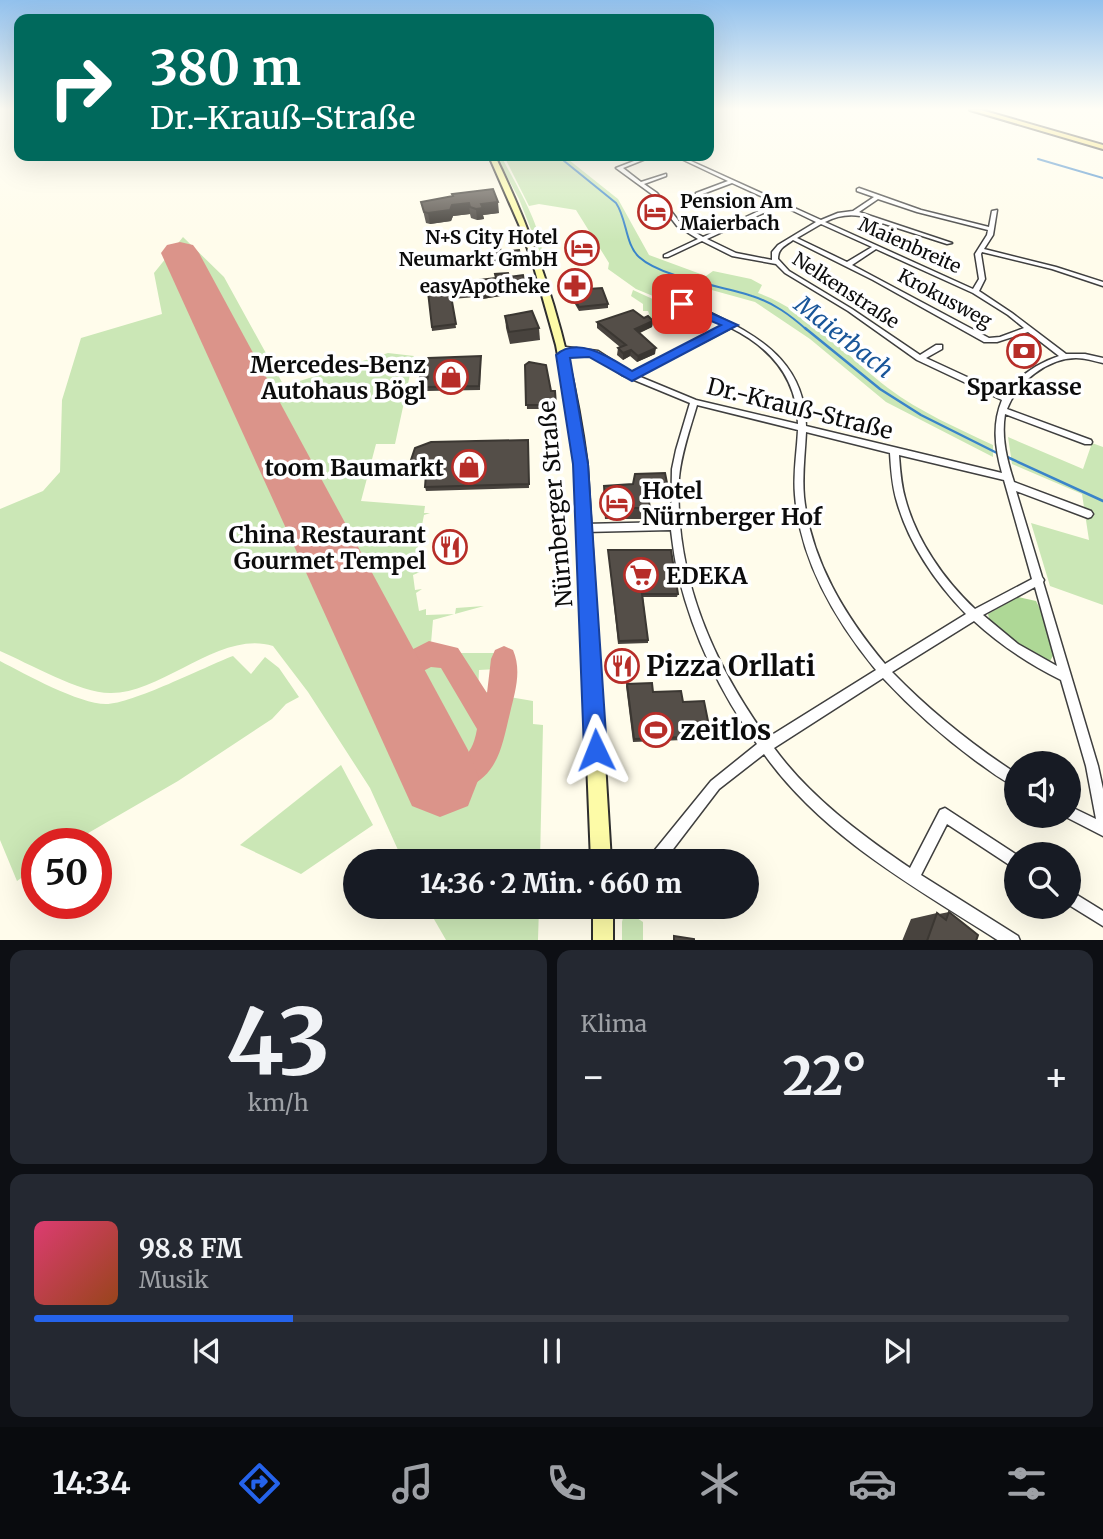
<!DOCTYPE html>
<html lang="de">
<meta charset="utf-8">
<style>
:root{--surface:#171b24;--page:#242831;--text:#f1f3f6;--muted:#9ea1a6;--line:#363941;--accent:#2563eb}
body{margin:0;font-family:Merriweather,serif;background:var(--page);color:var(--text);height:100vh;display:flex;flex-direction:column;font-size:26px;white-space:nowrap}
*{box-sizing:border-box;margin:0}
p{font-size:23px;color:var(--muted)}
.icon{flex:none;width:38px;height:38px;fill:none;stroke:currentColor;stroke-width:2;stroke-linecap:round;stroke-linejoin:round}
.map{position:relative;height:940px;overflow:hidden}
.sheet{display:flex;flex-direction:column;gap:10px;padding:10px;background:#0d0f14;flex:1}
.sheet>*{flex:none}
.hud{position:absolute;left:14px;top:14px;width:700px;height:147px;border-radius:14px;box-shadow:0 7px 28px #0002;background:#00695c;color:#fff;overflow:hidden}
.controls{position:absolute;left:1004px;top:751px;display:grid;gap:14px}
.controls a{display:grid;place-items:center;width:77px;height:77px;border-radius:50%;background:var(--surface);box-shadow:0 7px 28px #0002;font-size:35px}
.speed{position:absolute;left:21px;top:828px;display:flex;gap:14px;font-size:35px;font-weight:700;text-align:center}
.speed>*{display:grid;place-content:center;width:91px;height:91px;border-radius:50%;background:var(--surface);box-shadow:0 7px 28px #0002;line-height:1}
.speed .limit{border:10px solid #d22;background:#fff;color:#111}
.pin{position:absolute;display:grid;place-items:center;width:60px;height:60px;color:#fff;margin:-30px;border-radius:14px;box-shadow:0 4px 10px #0006}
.me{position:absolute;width:77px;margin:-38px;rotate:358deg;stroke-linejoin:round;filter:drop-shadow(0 0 5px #0008)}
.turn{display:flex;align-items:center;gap:24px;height:147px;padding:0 21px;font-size:32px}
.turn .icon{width:91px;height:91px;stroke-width:2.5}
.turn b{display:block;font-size:49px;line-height:60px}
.big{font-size:52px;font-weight:800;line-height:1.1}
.sheet .card{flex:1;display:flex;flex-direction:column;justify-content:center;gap:10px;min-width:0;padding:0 24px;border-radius:14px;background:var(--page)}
.sheet .dial{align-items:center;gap:0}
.dial b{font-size:91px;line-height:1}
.song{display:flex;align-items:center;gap:21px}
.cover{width:84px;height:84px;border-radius:10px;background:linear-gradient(135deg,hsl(340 70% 55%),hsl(20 70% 35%))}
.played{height:7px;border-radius:4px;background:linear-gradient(90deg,var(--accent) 25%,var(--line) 25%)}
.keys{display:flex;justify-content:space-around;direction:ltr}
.heat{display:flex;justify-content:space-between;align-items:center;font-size:38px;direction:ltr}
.sheet .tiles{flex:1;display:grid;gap:10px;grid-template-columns:1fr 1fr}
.card:last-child{grid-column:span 2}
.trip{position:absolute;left:343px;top:849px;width:416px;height:70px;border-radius:35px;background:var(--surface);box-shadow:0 7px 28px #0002;font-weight:800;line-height:70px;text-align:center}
.dock{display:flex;height:112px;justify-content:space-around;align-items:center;background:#090b0e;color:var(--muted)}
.dock .icon{width:49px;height:49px}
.dock .selected{color:var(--accent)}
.dock b{font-size:32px;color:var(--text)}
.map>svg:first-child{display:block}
.green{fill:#cbe7b6}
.forest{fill:#aed896}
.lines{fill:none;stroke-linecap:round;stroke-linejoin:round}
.stream-far1{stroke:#3a84c9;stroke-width:2}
.stream{stroke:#3a84c9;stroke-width:2.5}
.taxiway{fill:#db948a;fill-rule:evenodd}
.runway{fill:#db948a;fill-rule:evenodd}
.street-casing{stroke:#3f3f3f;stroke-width:3}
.secondary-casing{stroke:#2e2e2e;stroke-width:4}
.primary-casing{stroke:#1d1d1d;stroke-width:4}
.street{fill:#fff;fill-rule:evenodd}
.secondary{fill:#fdfba7;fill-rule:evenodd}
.primary{fill:#f5de64;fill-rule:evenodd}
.wall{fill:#48433e}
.shaded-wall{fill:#3b3732}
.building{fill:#544e48;stroke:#3b3732;stroke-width:2}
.route{fill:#2563eb;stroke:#184099;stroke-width:2}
.labels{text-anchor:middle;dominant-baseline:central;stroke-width:7;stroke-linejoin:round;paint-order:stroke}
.far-poi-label{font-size:19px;font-weight:bold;fill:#0c0c0c;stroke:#fff;text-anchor:end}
.far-street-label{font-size:19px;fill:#0c0c0c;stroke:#fff}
.poi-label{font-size:23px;font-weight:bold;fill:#0c0c0c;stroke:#fff;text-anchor:end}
.street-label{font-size:23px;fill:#0c0c0c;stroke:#fff}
.water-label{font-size:24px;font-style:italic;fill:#195699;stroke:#fff}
.near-poi-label{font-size:28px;font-weight:bold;fill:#0c0c0c;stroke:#fff;text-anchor:start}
</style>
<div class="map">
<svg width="1103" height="941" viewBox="0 0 1103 941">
<rect width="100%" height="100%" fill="#fffceb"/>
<g class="green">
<path d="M496,156H501C517,187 542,225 543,260L519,199Z"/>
<path d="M504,156H564L618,199L649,255L706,276L713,271L751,279L762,285L758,293C809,311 846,356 888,388C920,412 957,428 993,445V457L886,402L810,339L755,302L708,289L682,301L659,292L653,296L636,289L608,269L609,263L576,210L539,204L529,206Z"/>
<path d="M183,237L224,277L284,386L388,353L414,356L395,444H376L361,501L425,506L424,513H430L424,515L421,530H427V533H420L417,552H423V555H416L413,571L420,572L413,575L415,590L422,589L416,593L419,611L426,609V615L455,614L456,608L484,606L433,620L431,643C420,654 400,671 387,654L182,248L175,256L436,796L487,759L504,696L533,701V724L543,725L540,861H403L370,788L308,692L273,646C221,629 162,694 110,693C80,693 28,663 0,651V509L43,491L60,472L62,400L81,338L162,314L154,273Z"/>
<polygon points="633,290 668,306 656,312 666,320 657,324 648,317 650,316 648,311 643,311 643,304 631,296"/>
<polygon points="1008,437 1083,469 1092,443 1103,447 1103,605 1050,586 1031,523 1089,540 1082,494 1012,464"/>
<polygon points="455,653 498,653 498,669 479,670 478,692 497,692 491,716"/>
<path d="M233,656L251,674L265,657L279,668L299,697L286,704L272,719L178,781L71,843L37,844V867L17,881L0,840V661C25,674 79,704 106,704C132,704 204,667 233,656Z"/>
<path d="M431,659L440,660L452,667L477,708L487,732L483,747L477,759L458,772H449L444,767L403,683C403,668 418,663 431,659Z"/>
<polygon points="341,765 373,825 301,874 240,845"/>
<polygon points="427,907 539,907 538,940 446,940"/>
<polygon points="625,910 643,922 643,940 622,940 622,922"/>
</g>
<polygon class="forest" points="1018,597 1036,601 1043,615 1054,654 1050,661 1038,658 990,622 988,614"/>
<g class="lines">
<g class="stream-far1">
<path d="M558,156L616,203C627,219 625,244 639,257C662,278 723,286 752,296C774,303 790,315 807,330"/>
<polyline points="1038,159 1103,178"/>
</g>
<g class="stream">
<polyline points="805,328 880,389 921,415 999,454"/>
<polyline points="1005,456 1103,501"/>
</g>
<path class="taxiway" d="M429,641L458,648L487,693L491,659L495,650L504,646L513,650C522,671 515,692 510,713C502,745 499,774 466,788C452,794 443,794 429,789L425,778L429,767C456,756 470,767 477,729L441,668L431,667L388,689L378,685L374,676L378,667Z"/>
<polygon class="runway" points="180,242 193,245 199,253 468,750 479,778 468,806 440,817 412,806 161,253 167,245"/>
<g class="street-casing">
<g id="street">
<path d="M647,156H653L623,168L641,182L666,174V176L644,184L657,193L681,224L703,237L776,203L732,183L700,195H696V193L728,181L675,156H680L821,220L838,213L853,211L874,197L857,191V189L859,188L921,210L989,227L992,211L997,210L993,235L984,249L1056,267L1103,282V286L1052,269L982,252L981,254L985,279L979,291L1012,313L1066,354H1085L1103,358V363C1094,361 1085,358 1076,358C1047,358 1017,383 1007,409L1091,440L1092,442L1091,444H1085L1005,414C1001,438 1007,460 1014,482L1091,511L1093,514L1091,517L1088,518L1016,491L1042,577L1044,580L1043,582L1098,766L1103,789V836L1064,816H1069V806L1096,819L1086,766L1061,680C1029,664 1000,645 974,621L892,672C930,711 971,744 1017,774V787C1002,781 989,770 976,761C942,736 912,709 883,678L774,748C810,797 860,834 910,868L940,810L945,808L1017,855V870L947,824L921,875L1018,936L1020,941H999C915,887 823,837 764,754L719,789L664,861H648L650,856L711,781L757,744C721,694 694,638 679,578C675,563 673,546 671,530L584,532L581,531L579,528L581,525L584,524L671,522L672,469L676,450L690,403L622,375L593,355L561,350H558V346L598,351L632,373L725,325L690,309L656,299L659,297C681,299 701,308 721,318C768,341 805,369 806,426L1002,473C995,448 992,424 1002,400L917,360L848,311L785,273L776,264L732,256L702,241L668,257H664V255L698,239L677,226L653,195L616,168ZM878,199L917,212L988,230L987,235L975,254L979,279L973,289L825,222C837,216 847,214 860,216L947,244L952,243L859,212ZM781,205L816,222L778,245L772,252V260L736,253L707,239ZM821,224L872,247L847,262L797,238ZM793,240L873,280L984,342H997L1028,332L1059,356C1038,363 1018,376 1006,395L926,358L942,349V345H936L920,355L852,309L789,271L778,259C778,248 785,246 793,240ZM876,249L973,293L1008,315L1024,328L1000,337L989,338L852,265ZM731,328C771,348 797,378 798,424L696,400L638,376ZM697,405L798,430C797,452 793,473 795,495C800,561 835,620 876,670L767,738C712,662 674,574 679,478C681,454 690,429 697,405ZM806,432L890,453C891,469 892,486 897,502C909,544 936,583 966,614L885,664C845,616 811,561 804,497C802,475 805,454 806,432ZM899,455L1004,480L1032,579L975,609C944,580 916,540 905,498C901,484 900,469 899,455ZM1035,587L1057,666L1018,644L983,615Z"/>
<polygon points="1069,890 1103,911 1103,926 1069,905"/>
</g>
</g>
<g class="secondary-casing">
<g id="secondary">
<path d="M489,156H495C543,254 573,355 587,464L611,861H591L575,464L571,424L556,345L534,267L521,229Z"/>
<rect x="593" y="906" width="20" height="35"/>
</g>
</g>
<g class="primary-casing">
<polygon id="primary" points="970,110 981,110 1103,145 1103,149"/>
</g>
<use href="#street" class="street"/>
<use href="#secondary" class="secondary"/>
<use href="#primary" class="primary"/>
</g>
<g class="wall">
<polygon points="452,196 499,213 483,215 484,219 477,220 471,218 470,214 453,216 451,221 430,224 426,223 421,202"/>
<polygon points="492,249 521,258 521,262 495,265"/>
<polygon points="496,278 526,292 476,300 476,297 452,299 456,328 432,331 428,292 462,288"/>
<polygon points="569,279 588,289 608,304 608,308 579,311 568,292 568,288 571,288"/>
<polygon points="505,316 539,328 540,340 510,344 506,328"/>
<polygon points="644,318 653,321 652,327 640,333 655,354 637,362 630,356 623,360 617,355 618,348 620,347 597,328 597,322"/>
<polygon points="481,356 480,390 427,391 427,381 421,381 420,377"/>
<polygon points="525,365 551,391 556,405 556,409 527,409"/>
<polygon points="528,440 529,488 426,491 425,487 426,478 412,478 411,473 409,473 408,469"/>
<polygon points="604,486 668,488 665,499 648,500 650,508 648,519 605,519 603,498"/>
<polygon points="608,550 678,594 677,597 643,597 648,640 648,643 618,644"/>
<polygon points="627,684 653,692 711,736 709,739 633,742 626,686"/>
<polygon points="949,912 976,941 902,941 911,919 937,913 939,914"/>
</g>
<g class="shaded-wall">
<polygon points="498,202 499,213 483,215 484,219 477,220 476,209 481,204"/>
<polygon points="469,203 470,214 453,216 451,221 430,224 428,213 452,205"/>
<polygon points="526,288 526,292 476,300 476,296"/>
<polygon points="653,321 652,327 634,335 635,329"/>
<polygon points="656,348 655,354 637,362 638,356"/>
<polygon points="631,350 630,356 623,360 623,353"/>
</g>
<g class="building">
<polygon points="493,189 498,202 481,204 483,208 476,209 470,207 469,203 452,205 450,210 428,213 424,212 421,202 453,196 452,194"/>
<polygon points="500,248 501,252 519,250 521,258 495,261 492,249"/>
<polygon points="508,273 509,277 523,275 526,288 476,296 475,293 451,296 456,324 432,327 428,292 462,288 461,282 496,278 495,274"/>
<polygon points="577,276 583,277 588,289 602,288 608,304 579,307 568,288 572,288 569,279"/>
<polygon points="633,310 644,318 648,316 653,321 635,329 656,348 638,356 631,350 623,353 618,348 626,345 597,322"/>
<polygon points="532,311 539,328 509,332 505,316"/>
<polygon points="481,356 479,386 426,387 428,377 420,377 424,361 428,358"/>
<polygon points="529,362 546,365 551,391 555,391 556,405 526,405 525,365"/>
<polygon points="528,440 529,484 425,487 426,474 411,475 412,469 408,469 415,448 431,442"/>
<polygon points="665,473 668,488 647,489 650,508 606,508 604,486 633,484 635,474"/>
<polygon points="608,550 671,550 678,594 642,594 648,640 619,641"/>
<polygon points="652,683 653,692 681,691 683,702 704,701 711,736 634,739 627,684"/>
<polygon points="949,912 978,935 976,941 927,941 937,913 946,920"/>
<polygon points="674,936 694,939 694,941 674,941"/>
</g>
<linearGradient id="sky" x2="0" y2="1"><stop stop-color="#92c1ed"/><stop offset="0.45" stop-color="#fffef6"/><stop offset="1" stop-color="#fffef6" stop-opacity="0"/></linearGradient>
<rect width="1103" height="242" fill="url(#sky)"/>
<path class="route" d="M682,300L738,325L632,381L589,357L570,358L588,464L607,750L603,758L596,761L588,758L584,750L573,464L556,355C578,335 612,359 632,371L721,325L677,307V301Z"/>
<defs>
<g id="hotel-ring" transform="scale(1.75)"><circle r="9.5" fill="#fff" stroke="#b72d28" stroke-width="1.5"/><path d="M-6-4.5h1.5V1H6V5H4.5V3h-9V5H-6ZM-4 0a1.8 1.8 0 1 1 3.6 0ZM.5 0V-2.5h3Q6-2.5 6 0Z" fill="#b72d28"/></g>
<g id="pharmacy-ring" transform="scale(1.75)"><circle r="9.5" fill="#fff" stroke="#b72d28" stroke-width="1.5"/><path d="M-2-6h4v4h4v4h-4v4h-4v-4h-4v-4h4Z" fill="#b72d28"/></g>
<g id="bank-ring" transform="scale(1.75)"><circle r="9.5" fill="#fff" stroke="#b72d28" stroke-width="1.5"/><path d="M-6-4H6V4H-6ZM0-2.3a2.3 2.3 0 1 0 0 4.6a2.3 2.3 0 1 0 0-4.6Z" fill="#b72d28"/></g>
<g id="shop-ring" transform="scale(1.75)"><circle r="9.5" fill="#fff" stroke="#b72d28" stroke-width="1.5"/><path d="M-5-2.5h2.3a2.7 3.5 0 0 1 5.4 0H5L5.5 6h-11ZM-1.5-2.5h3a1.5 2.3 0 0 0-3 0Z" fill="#b72d28"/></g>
<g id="restaurant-ring" transform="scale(1.75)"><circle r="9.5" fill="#fff" stroke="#b72d28" stroke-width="1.5"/><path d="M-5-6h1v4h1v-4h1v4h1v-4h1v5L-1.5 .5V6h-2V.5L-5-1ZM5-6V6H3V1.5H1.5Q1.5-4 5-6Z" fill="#b72d28"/></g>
<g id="supermarket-ring" transform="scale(1.75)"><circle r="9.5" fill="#fff" stroke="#b72d28" stroke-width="1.5"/><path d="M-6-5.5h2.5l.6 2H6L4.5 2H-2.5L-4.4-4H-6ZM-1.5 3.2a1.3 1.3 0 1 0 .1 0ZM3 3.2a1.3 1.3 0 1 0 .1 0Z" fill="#b72d28"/></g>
<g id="stadium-ring" transform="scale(1.75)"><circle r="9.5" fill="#fff" stroke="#b72d28" stroke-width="1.5"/><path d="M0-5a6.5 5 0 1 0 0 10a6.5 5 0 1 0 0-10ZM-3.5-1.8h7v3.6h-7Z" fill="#b72d28"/></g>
</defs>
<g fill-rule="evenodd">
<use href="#hotel-ring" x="655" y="212"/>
<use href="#hotel-ring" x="582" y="248"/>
<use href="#pharmacy-ring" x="575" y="286"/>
<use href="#bank-ring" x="1024" y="351"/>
<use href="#shop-ring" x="451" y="377"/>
<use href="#shop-ring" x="469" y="467"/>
<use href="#hotel-ring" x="617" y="503"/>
<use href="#restaurant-ring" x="450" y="547"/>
<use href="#supermarket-ring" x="641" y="575"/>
<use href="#restaurant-ring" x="622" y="666"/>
<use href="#stadium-ring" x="656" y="730"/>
</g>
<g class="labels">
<g class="far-poi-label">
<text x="680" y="201" text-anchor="start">Pension Am<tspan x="680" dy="22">Maierbach</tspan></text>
<text x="558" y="237">N+S City Hotel<tspan x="558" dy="22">Neumarkt GmbH</tspan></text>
<text x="550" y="286">easyApotheke</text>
</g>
<g class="far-street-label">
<text transform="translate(910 245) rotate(24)">Maienbreite</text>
<text transform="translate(846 290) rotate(33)">Nelkenstraße</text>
<text transform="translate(945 298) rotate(28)">Krokusweg</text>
</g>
<g class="poi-label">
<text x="426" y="364">Mercedes-Benz<tspan x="426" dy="26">Autohaus Bögl</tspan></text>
<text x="1024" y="386" text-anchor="middle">Sparkasse</text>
<text x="444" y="467">toom Baumarkt</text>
<text x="642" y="490" text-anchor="start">Hotel<tspan x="642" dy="26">Nürnberger Hof</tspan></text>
<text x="426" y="534">China Restaurant<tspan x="426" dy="26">Gourmet Tempel</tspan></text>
<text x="666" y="575" text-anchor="start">EDEKA</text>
</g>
<g class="street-label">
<text transform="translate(800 408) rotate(14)">Dr.-Krauß-Straße</text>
<text transform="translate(555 504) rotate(-95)">Nürnberger Straße</text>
</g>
<g class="water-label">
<text transform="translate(844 337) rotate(38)">Maierbach</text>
</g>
<g class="near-poi-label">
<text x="646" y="666">Pizza Orllati</text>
<text x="680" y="730">zeitlos</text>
</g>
</g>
</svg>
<div class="controls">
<a><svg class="icon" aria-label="sound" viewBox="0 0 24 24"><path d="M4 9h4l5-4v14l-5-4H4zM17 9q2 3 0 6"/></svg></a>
<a><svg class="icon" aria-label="search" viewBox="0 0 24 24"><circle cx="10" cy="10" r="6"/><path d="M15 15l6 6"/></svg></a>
</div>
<div class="speed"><div class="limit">50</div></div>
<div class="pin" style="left:682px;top:304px;background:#d93025"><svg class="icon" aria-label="arrive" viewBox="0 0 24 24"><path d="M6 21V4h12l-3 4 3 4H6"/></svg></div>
<svg class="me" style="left:596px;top:750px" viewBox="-20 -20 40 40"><path d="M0-17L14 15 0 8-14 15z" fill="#2563eb" stroke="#fff" stroke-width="4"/></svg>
<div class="trip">14:36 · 2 Min. · 660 m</div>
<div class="hud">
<div class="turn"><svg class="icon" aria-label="right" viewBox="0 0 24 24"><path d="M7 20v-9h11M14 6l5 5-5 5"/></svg><div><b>380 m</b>Dr.-Krauß-Straße</div></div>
</div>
</div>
<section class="sheet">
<div class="tiles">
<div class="card dial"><b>43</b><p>km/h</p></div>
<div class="card"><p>Klima</p>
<div class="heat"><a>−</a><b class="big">22°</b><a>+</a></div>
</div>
<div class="card">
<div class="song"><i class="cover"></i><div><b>98.8 FM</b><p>Musik</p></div></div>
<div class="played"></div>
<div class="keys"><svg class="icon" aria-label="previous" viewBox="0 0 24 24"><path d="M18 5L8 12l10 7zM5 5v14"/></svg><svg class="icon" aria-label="pause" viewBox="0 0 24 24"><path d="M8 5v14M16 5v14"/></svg><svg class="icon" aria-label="next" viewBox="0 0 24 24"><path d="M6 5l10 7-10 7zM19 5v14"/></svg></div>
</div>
</div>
</section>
<nav class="dock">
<b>14:34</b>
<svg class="icon selected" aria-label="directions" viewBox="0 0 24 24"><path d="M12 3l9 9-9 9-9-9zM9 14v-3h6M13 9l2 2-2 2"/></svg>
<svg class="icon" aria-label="music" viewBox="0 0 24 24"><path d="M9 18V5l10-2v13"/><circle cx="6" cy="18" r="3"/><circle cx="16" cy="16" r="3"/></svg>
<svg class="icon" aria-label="phone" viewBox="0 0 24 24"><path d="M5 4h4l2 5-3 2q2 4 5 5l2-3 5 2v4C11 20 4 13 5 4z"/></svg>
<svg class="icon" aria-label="climate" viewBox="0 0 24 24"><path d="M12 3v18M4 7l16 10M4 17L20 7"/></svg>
<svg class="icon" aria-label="car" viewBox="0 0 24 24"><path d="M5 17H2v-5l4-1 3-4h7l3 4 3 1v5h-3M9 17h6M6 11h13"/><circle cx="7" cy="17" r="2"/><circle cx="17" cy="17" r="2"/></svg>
<svg class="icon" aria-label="filters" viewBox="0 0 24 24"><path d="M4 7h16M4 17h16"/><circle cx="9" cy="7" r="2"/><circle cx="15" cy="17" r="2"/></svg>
</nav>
